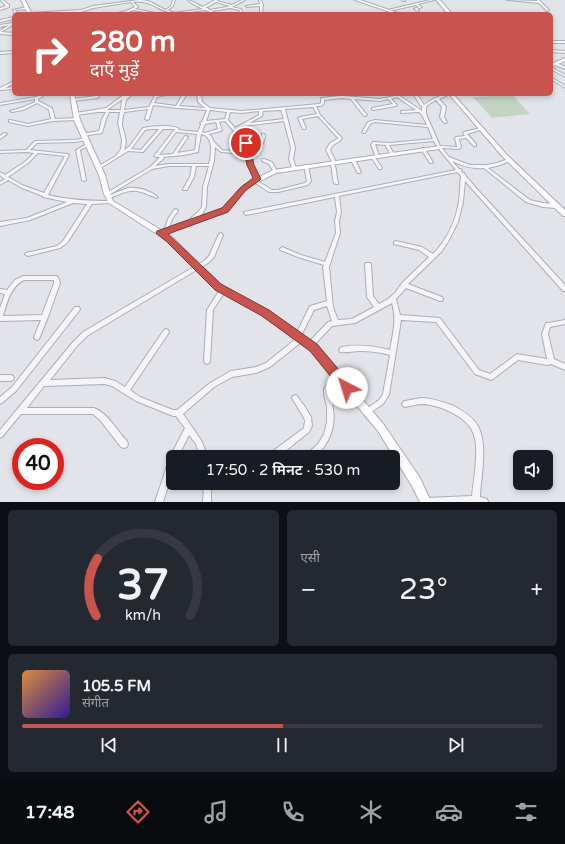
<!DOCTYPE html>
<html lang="hi">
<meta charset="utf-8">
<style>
:root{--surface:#171b24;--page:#242831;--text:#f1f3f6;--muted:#9ea1a6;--line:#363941;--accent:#c9544d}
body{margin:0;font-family:"Varela Round","Noto Sans Devanagari",sans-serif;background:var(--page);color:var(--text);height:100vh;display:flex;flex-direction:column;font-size:15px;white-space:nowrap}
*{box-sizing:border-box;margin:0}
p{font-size:13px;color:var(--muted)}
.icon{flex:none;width:22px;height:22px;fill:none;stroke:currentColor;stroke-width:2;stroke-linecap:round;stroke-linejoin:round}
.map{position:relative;height:502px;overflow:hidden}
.sheet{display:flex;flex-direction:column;gap:8px;padding:8px;background:#0d0f14;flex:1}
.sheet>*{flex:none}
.banner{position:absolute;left:12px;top:12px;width:541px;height:84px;border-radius:6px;box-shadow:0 2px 6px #0003;background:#c9544d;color:#fff;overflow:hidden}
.controls{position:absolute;left:513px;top:450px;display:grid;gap:8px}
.controls a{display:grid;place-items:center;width:40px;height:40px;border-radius:6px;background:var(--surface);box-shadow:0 2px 6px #0003;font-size:20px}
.speed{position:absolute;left:12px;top:438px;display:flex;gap:8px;font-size:20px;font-weight:700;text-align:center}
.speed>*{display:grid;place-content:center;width:52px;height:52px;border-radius:50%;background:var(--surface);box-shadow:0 2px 6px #0003;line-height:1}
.speed .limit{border:6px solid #d22;background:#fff;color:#111}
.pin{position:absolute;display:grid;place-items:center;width:34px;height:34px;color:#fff;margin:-17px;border:2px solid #fff;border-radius:50%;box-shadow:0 1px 4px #0007}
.me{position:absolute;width:44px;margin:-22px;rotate:320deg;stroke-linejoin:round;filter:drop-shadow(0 0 3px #0008)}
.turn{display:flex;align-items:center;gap:14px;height:84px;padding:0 12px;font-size:18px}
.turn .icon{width:52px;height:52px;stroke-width:2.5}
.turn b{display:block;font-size:28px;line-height:34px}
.big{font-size:30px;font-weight:600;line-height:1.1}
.sheet .tile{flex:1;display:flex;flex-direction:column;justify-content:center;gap:6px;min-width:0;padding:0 14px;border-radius:6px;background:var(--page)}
.sheet .dial{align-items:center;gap:0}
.dial svg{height:104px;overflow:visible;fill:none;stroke:var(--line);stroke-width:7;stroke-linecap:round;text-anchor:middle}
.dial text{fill:var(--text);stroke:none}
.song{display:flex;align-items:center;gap:12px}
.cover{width:48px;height:48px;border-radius:6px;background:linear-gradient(135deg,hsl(30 70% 55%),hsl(250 70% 35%))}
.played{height:4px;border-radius:2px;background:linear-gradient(90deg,var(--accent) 50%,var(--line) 50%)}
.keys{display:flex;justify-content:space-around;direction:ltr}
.heat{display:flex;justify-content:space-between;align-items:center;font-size:22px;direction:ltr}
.sheet .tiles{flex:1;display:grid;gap:8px;grid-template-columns:1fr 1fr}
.tile:last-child{grid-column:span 2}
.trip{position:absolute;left:166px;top:450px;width:234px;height:40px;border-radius:6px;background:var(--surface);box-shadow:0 2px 6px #0003;font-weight:600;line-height:40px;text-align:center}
.tabs{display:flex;height:64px;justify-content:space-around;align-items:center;background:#090b0e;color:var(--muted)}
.tabs .icon{width:28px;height:28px}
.tabs .on{color:var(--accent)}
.tabs b{font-size:18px;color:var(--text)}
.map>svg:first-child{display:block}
.green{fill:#c4d4c4}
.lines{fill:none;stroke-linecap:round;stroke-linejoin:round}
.street-casing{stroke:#abadb7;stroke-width:2}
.secondary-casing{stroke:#abadb7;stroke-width:2}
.street{fill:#f5f5f8;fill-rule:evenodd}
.secondary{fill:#fff;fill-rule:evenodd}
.route{fill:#c9544d;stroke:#833732}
</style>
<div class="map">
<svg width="565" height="502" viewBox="0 0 565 502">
<rect width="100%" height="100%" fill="#e2e4ea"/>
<polygon class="green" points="513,95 530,114 492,118 473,97"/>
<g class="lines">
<g class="street-casing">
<g id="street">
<polygon points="1,0 3,0 9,5 9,7 0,10 0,8 6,6"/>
<path d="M139,0C151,0 155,5 166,10L171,6L173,0H175L173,6L168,10L174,13L203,9L193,4L188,0C191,0 200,6 203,7L215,0H218L217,1L232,5L242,0H245L232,7L241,9L243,14H241L239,10L230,8L212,11L217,14H214L205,10L175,14H168L171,13C167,11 162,10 158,8C149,3 145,1 133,2L138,7L135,9L160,14H155L133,10L127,13L114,14L126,11L135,7L131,2L93,8L81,12L29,14L30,13L81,10L93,6ZM216,2L230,6L227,7L210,10L208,9V8H205Z"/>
<polygon points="259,0 261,0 263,5 262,14 260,14 260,6 247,7 246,6 260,4"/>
<polygon points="402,0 404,0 405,1 403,1"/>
<polygon points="430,0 434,0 418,4 422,7 417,9 419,11 418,12 414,9 419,7 416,5 389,11 388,10"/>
<polygon points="507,0 538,1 537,0 539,0 549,10 547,11 539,3"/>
<polygon points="27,7 28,9 15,10 17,14 15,14 13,10"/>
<polygon points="14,17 14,19 0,22 0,20"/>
<polygon points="14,22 14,24 1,32 14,33 14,35 0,34 0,31 9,25 0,27 0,25 12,23"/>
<rect x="551" y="41" width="14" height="2"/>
<polygon points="551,50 565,51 565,53 551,52"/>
<polygon points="14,51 14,53 0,54 0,52"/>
<polygon points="555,63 557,63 565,67 565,69 555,65"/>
<polygon points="551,67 565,75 565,77 551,69"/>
<polygon points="551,77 565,86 565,88 551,79"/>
<polygon points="14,81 14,83 5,88 14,87 14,89 0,90 0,88"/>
<polygon points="39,94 43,94 43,96 38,99 38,101 52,108 55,119 77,118 79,119 77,120 53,121 28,126 9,122 9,120 10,120 28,124 51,119 49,110 37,103 23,110 12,112 10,111 21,108 35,102 35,99 0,105 0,103 36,97 39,96"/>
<polygon points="96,94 100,94 98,98 73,101 71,100 73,99 96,96"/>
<path d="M125,94H132L126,100L124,110L149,107L155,95L162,94H170L157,97L154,103L176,106L183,94H187L179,106L205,108L198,102L197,94H201L202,102L210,108L242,111L319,104L321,103V98L340,96L339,94H343V96L380,99L395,96L393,94H397L422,111V107C428,101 441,94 450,94L439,99L446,107L444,117L447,122L446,123H444L440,117L442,107L436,100L429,104L426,107V114L440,146L457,147L455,138L456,137L465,136L463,133L464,132L481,128L483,129L467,134L469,136L476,144V146H474L466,138L459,139L461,147L459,149L442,148L449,157L470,165H487L497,163L508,159H510V161L500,165L488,168L530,200L543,203L555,204L557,206L555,208L543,207L526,202L484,168C472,169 463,166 452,161L459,169H461L462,170L461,171L463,173H464L465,175L476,188L565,285V291H563L465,181L463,202L458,222L449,240L442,251L408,284L442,297L443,299L442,301H440L406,288L396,299L400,315L440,318L479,370L490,374L517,354L547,359L542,334L546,323H548L565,320V324L550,327L548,334L554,359L565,364V370L551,364L547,365L518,360L493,379L491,380L475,374L436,322L401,320L389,395L383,404L367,415L365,414L364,412L365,410L379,400L383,394L390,355C380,352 370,351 360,351C353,351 346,353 340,352L339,350L340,348L342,347C359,344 374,346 390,350C393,332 397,321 392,303L355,323L332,326L312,347L310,348L308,347L307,345L308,343L328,322L332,321L327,306L314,310L301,336H304L305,338L304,340L270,367L256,373L232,377L214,387L183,414L201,440L208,457H200L196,444L189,435L178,457H173V471L163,502H155L170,457L185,428L176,416H173L136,401L112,386L105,384L44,386L27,408H94C109,414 116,430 127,441L128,444L127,447L124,448L121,447L100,420L93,414H21L2,437L0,438V430L73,342L83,332L204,261L209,256L219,234L221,233L223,235L214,257L208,263L87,336L77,346L50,380L105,378L115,381L125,387L164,330L166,329L168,330L169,332L168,334L130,390L140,397L173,410H177L210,383L231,371L256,367L266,363L297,338L295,336L310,306L327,301L323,267L324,265L298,257L280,250V249L282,247L301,255L325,262L336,233L335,221L337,212L335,197L246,215L244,213V212L456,170L438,148L434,141L389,145L394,154L392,155H391L385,145L375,144L379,156L377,157H376L371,145L373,142L390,143L433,139L428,127L375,122L370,124L365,133H363L362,132L368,122L375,120L427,125L422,115L419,112L401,113V111H402L416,110L397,97L391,99L397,105L396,106L373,110H372V108L393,104L388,99L380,101L354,99L367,115L365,116H364L351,99L342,98L324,100V104L321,106H316L320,115L342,138L340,141L333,145L330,150L336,162L334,163C337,170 336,176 338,183V184H336L334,183C332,176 333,170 330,163L332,162L326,150L330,143L337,139L338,138L318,116L302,119L306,128L305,129H303L298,118L300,117L317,114L313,107L285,109L295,148L293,159L296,168L295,169H294L292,168L289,159L291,148L284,121L244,126L237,130L248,143L250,152C258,146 260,144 262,134H264L265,135C265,145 258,150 250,155L252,165L260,179L259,180H257L248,165L246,154L221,152L215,147L214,161L207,187L206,207L202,214L192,223L190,224L188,222V221L199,211L202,207L203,187L209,166H196L194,177L187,190H183V189L190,177L192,166H169L152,169L109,195H105V194L150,167L160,157H156L154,156L175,129H163L143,152L128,151L99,169H97V167L116,156L121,149L122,140L118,123L120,112H109L106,119L102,133L83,136H82V134L99,131L102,119L106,112H98L76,115L74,114L76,113L106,108ZM124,98L122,100L121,110H107ZM153,105L177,108L207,110L202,122L200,123L201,124L198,132L178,130L179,129L178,128C167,125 154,126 143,128L129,147L124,150C128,141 124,134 122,125C122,121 123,116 124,112L148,109L145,119L147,120L149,119ZM210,110L227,112L225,119L206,121ZM281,110L284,119L249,123L262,116L263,111ZM259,111V115L235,128L228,120L230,112L242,113ZM225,121L244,143L246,152L222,150L214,142L211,136L209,134L221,131L222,130L219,122ZM216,122L218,129L205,133L202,132L205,124ZM151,129H159L141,150L131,149L145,130ZM176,132L197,134L195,150L177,153L188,137L186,136H185L173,154L159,155ZM201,134C203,135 206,135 207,137C213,142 211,157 209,164H169L155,166L163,159L164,158L163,157L184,155L198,152ZM457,172L461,176C460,184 460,193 459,201C456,221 447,240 433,254L422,247L396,241L394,242V244L419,250L429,257L402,283L395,293L388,299L379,304L373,296L371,264L370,263H366L365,264L367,297L374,307L352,319L338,320L333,307L329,267L340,233L339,221L341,212L339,196Z"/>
<polygon points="413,94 417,94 424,105 423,106 421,106"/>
<polygon points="4,133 5,133 7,134 0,139 0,136"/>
<path d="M85,138H86V140L75,142L37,143L30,150L67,154L69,155L48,195C69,200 89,201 111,201L113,202L111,203L92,204L67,243L60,248L28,256L26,255L25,254L26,253L57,246L63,241L87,204L73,203L30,220L0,226V222L27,218L67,202L43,197V196L22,188L8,180L0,185V182L5,179L3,178L0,175V172L5,175L26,161L34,153L27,152L0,153V151L26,150L35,141H36L75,140ZM38,153L65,156L44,193L22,185L8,177L28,163Z"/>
<polygon points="87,144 88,144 90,145 80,150 86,180 84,181 82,180 76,150"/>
<polygon points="422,148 424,148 433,162 432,163 430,163 421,149"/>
<polygon points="372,156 374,156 382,168 381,169 379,169 371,157"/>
<polygon points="262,159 264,159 272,162 277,171 276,172 274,172 269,164 262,161"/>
<polygon points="352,159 353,159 355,160 361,172 360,173 358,173 357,172 351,160"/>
<polygon points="305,165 306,165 308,166 311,181 308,185 278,192 269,192 252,181 254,180 256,180 272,190 278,190 305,183 307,181 304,166"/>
<path d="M128,188C139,187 150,191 158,197L156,198C151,196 146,193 141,192C130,188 119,195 109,198L107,197L115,193Z"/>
<polygon points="176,209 178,211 172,219 168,231 168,232 164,232 164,231 168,219 174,210"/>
<path d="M23,276H56L58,277L60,283L48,317L39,339L37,340L35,339L34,337L41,320L0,321V308L5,294L0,293V289L7,290L15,280ZM24,280H54V283L42,315L3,316C7,303 10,287 24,280Z"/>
<polygon points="221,288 225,288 226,290 213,310 210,361 209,363 207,364 205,363 204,361 207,310"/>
<polygon points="75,307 79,307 80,309 79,311 16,391 2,403 0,404 0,397 12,387"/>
<path d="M337,373L339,374L340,376L330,390C330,397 333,402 333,409C336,428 329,444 315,457H306L307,454L318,444L324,434L327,422V407L324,394V389L335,374Z"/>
<polygon points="0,375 11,375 13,376 14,378 13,380 11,381 0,381"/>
<polygon points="295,395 297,396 305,407 311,417 312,426 309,432 278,457 268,457 269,454 304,428 305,421 304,418 292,398 293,396"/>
<path d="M421,398C432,398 443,402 454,406C463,411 473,417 478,426C488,445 481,476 480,497L487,499L488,502H422L423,499L426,498L472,496C474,479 479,451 474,435C469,417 440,405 423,404C417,404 411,406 405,407L403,406L402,404L403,402L405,401Z"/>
<polygon points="204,483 221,483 220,486 211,489 211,502 203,502"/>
</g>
</g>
<g class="secondary-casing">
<g id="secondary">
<polygon points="21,0 25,0 32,14 28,14"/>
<polygon points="355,0 360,0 401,14 396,14"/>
<polygon points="436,0 440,0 452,14 448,14"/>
<polygon points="565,58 565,61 551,67 551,64"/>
<polygon points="70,94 74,94 80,120 105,175 110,194 113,201 161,230 223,208 244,185 273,170 441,146 442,147 439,149 276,173 248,187 227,212 166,233 173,238 221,285 268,311 317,345 384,425 420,478 431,502 420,502 412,486 378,431 311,351 262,315 215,289 169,242 109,203 104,194 99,175 74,120"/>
<polygon points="449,94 453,94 506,154 565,210 565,216 563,216 502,156"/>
</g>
</g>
<use href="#street" class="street"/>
<use href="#secondary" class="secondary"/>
</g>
<polygon class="route" points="246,141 249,143 254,165 261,179 260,180 245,191 228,212 168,234 221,284 269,310 317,344 351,384 353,388 351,392 347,394 343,392 310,351 262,316 215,290 167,242 156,233 157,231 222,208 240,188 253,178 247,165 242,143"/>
</svg>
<div class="controls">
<a><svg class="icon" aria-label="sound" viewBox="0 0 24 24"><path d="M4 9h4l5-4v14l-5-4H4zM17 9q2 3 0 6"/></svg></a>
</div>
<div class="speed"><div class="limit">40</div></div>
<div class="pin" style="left:246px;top:143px;background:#d93025"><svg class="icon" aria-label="arrive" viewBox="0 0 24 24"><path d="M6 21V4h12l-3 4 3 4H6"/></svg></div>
<svg class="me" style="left:347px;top:388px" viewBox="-20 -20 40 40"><circle r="19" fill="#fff"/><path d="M0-13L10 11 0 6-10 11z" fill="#c9544d"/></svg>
<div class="trip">17:50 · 2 मिनट · 530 m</div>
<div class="banner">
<div class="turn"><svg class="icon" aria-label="right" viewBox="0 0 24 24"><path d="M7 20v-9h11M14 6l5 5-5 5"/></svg><div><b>280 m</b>दाएँ मुड़ें</div></div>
</div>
</div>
<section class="sheet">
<div class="tiles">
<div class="tile dial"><svg viewBox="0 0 100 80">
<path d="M14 69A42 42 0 1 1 86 69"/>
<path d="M14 69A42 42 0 0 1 15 25" stroke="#c9544d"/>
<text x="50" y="56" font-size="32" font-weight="700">37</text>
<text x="50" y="72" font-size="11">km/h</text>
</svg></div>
<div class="tile"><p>एसी</p>
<div class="heat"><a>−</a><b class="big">23°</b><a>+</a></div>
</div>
<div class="tile">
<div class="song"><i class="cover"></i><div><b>105.5 FM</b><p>संगीत</p></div></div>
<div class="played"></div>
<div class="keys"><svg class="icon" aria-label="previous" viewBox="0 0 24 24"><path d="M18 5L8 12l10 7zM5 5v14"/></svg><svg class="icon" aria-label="pause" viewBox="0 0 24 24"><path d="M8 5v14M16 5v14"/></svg><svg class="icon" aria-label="next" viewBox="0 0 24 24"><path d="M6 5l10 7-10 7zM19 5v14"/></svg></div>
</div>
</div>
</section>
<nav class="tabs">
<b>17:48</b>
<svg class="icon on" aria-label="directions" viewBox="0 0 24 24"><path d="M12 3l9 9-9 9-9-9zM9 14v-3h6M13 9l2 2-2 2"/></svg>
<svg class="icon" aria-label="music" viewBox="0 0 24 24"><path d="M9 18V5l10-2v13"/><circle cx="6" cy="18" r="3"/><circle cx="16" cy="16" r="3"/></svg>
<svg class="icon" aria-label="phone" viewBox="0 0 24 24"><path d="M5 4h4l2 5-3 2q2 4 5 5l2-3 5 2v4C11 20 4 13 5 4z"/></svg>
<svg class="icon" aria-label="climate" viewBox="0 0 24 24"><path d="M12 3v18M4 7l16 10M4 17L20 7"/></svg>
<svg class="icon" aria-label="car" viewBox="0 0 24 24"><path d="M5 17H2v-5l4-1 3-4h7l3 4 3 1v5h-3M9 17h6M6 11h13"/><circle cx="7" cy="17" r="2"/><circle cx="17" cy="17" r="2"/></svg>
<svg class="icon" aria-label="filters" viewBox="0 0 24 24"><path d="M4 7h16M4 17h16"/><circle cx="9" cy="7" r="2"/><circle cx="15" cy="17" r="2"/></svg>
</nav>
